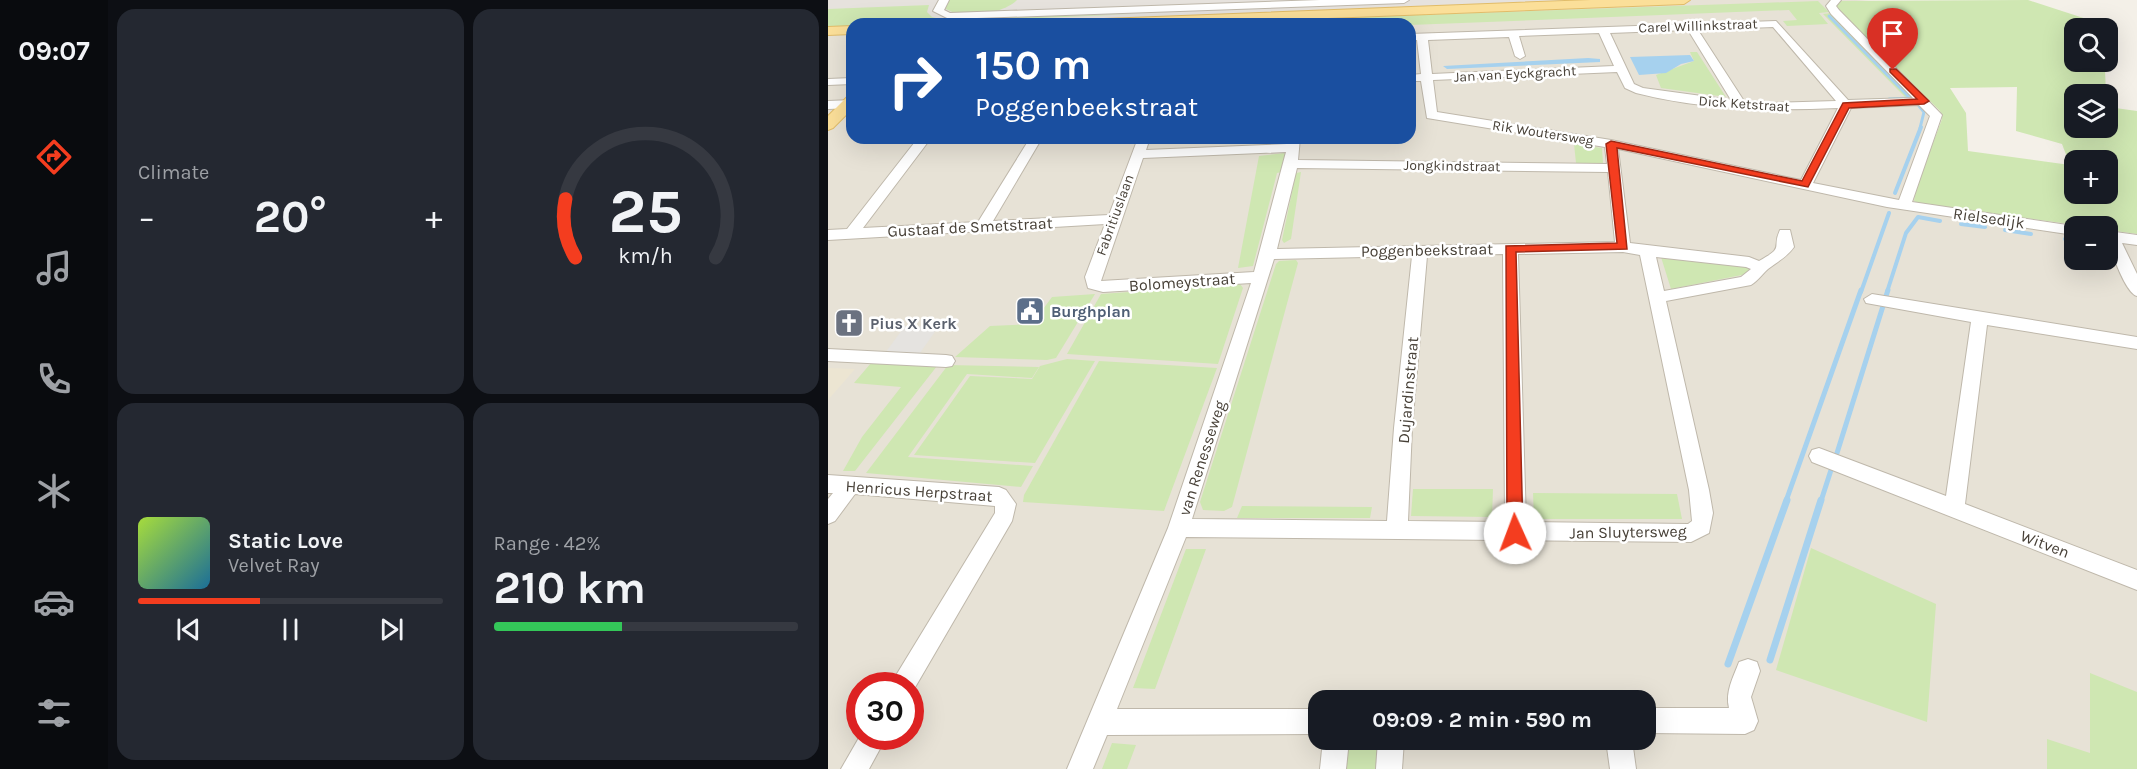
<!DOCTYPE html>
<meta charset="utf-8">
<style>
:root{--surface:#171b24;--page:#242831;--text:#f1f3f6;--muted:#9ea1a6;--line:#363941;--accent:#f43d1f}
body{margin:0;font-family:Karla,sans-serif;background:var(--page);color:var(--text);height:100vh;display:flex;flex-direction:column;font-size:22px;white-space:nowrap}
*{box-sizing:border-box;margin:0}
p{font-size:20px;color:var(--muted)}
.icon{flex:none;width:33px;height:33px;fill:none;stroke:currentColor;stroke-width:2;stroke-linecap:round;stroke-linejoin:round}
.map{position:relative;flex:1;overflow:hidden}
.drawer{display:flex;flex-direction:column;gap:9px;padding:9px;background:#0d0f14;width:720px}
.drawer>*{flex:none}
.guide{position:absolute;left:18px;top:18px;width:570px;height:126px;border-radius:18px;box-shadow:0 6px 24px #0002;background:#1a4fa0;color:#fff;overflow:hidden}
.fabs{position:absolute;left:1236px;top:18px;display:grid;gap:12px}
.fabs a{display:grid;place-items:center;width:54px;height:54px;border-radius:12px;background:var(--surface);box-shadow:0 6px 24px #0002;font-size:30px}
.speed{position:absolute;left:18px;top:672px;display:flex;gap:12px;font-size:30px;font-weight:700;text-align:center}
.speed>*{display:grid;place-content:center;width:78px;height:78px;border-radius:50%;background:var(--surface);box-shadow:0 6px 24px #0002;line-height:1}
.speed .limit{border:9px solid #d22;background:#fff;color:#111}
.pin{position:absolute;display:grid;place-items:center;width:51px;height:51px;color:#fff;margin:-62px -26px;border-radius:50% 50% 50% 0;rotate:-45deg;box-shadow:0 0 6px #0007}
.pin .icon{rotate:45deg}
.me{position:absolute;width:66px;margin:-33px;rotate:358deg;stroke-linejoin:round;filter:drop-shadow(0 0 4px #0008)}
.turn{display:flex;align-items:center;gap:21px;height:126px;padding:0 30px;font-size:27px}
.turn .icon{width:78px;height:78px;stroke-width:2.5}
.turn b{display:block;font-size:42px;line-height:51px}
.big{font-size:45px;font-weight:700;line-height:1.1}
.drawer .card{flex:1;display:flex;flex-direction:column;justify-content:center;gap:9px;min-width:0;padding:0 21px;border-radius:18px;background:var(--page)}
.drawer .dial{align-items:center;gap:0}
.dial svg{height:156px;overflow:visible;fill:none;stroke:var(--line);stroke-width:7;stroke-linecap:round;text-anchor:middle}
.dial text{fill:var(--text);stroke:none}
.song{display:flex;align-items:center;gap:18px}
.cover{width:72px;height:72px;border-radius:9px;background:linear-gradient(135deg,hsl(80 70% 55%),hsl(200 70% 35%))}
.played{height:6px;border-radius:3px;background:linear-gradient(90deg,var(--accent) 40%,var(--line) 40%)}
.keys{display:flex;justify-content:space-around;direction:ltr}
.heat{display:flex;justify-content:space-between;align-items:center;font-size:33px;direction:ltr}
.charge{height:9px;border-radius:4px;background:linear-gradient(90deg,#34c759 42%,var(--line) 0)}
.drawer .tiles{flex:1;display:grid;gap:9px;grid-template-columns:repeat(2,1fr)}
.trip{position:absolute;left:480px;top:690px;width:348px;height:60px;border-radius:18px;background:var(--surface);box-shadow:0 6px 24px #0002;font-weight:700;line-height:60px;text-align:center}
main{display:flex;flex:1;min-height:0}
.tab-bar{display:flex;flex-direction:column;width:108px;justify-content:space-around;align-items:center;background:#090b0e;color:var(--muted)}
.tab-bar .icon{width:42px;height:42px}
.tab-bar .selected{color:var(--accent)}
.tab-bar b{font-size:27px;color:var(--text)}
.map>svg:first-child{display:block}
.residential{fill:#e7e2d6;fill-rule:evenodd}
.industrial{fill:#e6e2dd}
.education{fill:#ece5d2}
.green{fill:#cfe7b2;fill-rule:evenodd}
.parking{fill:#e5e3e0}
.water{fill:#a6d1ee}
.lines{fill:none;stroke-linecap:round;stroke-linejoin:round}
.stream-far3{stroke:#a6d1ee;stroke-width:3}
.stream-far2{stroke:#a6d1ee;stroke-width:4}
.stream-far1{stroke:#a6d1ee;stroke-width:5}
.stream{stroke:#a6d1ee;stroke-width:7}
.minor-casing{stroke:#bfb8ab;stroke-width:2}
.major-casing{stroke:#e1bc69;stroke-width:2}
.minor{fill:#fff;fill-rule:evenodd}
.major{fill:#fbdf99;fill-rule:evenodd}
.route{fill:#f43d1f;stroke:#9f2814;stroke-width:1.5}
.labels{text-anchor:middle;dominant-baseline:central;stroke-width:5;stroke-linejoin:round;paint-order:stroke}
.far-street-label{font-size:14px;fill:#474037;stroke:#fff}
.street-label{font-size:16px;fill:#474037;stroke:#fff}
.service-label{font-size:16px;font-weight:bold;fill:#4e5e75;stroke:#fff;text-anchor:start}
.worship-label{font-size:16px;font-weight:bold;fill:#5b616d;stroke:#fff;text-anchor:start}
</style>
<main>
<nav class="tab-bar">
<b>09:07</b>
<svg class="icon selected" aria-label="directions" viewBox="0 0 24 24"><path d="M12 3l9 9-9 9-9-9zM9 14v-3h6M13 9l2 2-2 2"/></svg>
<svg class="icon" aria-label="music" viewBox="0 0 24 24"><path d="M9 18V5l10-2v13"/><circle cx="6" cy="18" r="3"/><circle cx="16" cy="16" r="3"/></svg>
<svg class="icon" aria-label="phone" viewBox="0 0 24 24"><path d="M5 4h4l2 5-3 2q2 4 5 5l2-3 5 2v4C11 20 4 13 5 4z"/></svg>
<svg class="icon" aria-label="climate" viewBox="0 0 24 24"><path d="M12 3v18M4 7l16 10M4 17L20 7"/></svg>
<svg class="icon" aria-label="car" viewBox="0 0 24 24"><path d="M5 17H2v-5l4-1 3-4h7l3 4 3 1v5h-3M9 17h6M6 11h13"/><circle cx="7" cy="17" r="2"/><circle cx="17" cy="17" r="2"/></svg>
<svg class="icon" aria-label="filters" viewBox="0 0 24 24"><path d="M4 7h16M4 17h16"/><circle cx="9" cy="7" r="2"/><circle cx="15" cy="17" r="2"/></svg>
</nav>
<section class="drawer">
<div class="tiles">
<div class="card"><p>Climate</p>
<div class="heat"><a>−</a><b class="big">20°</b><a>+</a></div>
</div>
<div class="card dial"><svg viewBox="0 0 100 80">
<path d="M14 69A42 42 0 1 1 86 69"/>
<path d="M14 69A42 42 0 0 1 9 39" stroke="#f43d1f"/>
<text x="50" y="56" font-size="32" font-weight="700">25</text>
<text x="50" y="72" font-size="11">km/h</text>
</svg></div>
<div class="card">
<div class="song"><i class="cover"></i><div><b>Static Love</b><p>Velvet Ray</p></div></div>
<div class="played"></div>
<div class="keys"><svg class="icon" aria-label="previous" viewBox="0 0 24 24"><path d="M18 5L8 12l10 7zM5 5v14"/></svg><svg class="icon" aria-label="pause" viewBox="0 0 24 24"><path d="M8 5v14M16 5v14"/></svg><svg class="icon" aria-label="next" viewBox="0 0 24 24"><path d="M6 5l10 7-10 7zM19 5v14"/></svg></div>
</div>
<div class="card"><p>Range · 42%</p><b class="big">210 km</b><div class="charge"></div></div>
</div>
</section>
<div class="map">
<svg width="1309" height="769" viewBox="0 0 1309 769">
<rect width="100%" height="100%" fill="#f4f0e8"/>
<path class="residential" d="M0,0H1041L1015,2L1111,111L1085,211L1246,235V260H1280V240L1309,245V769H0ZM24,24H582V138H24ZM32,686H82V736H32ZM490,700H818V740H490Z"/>
<polygon class="industrial" points="0,0 773,0 203,24 24,24 24,32 0,33"/>
<polygon class="education" points="0,368 27,369 0,400"/>
<g class="green">
<path d="M121,0H189C175,14 135,20 118,9L116,6Z"/>
<path d="M1200,0L1277,25V28H1246V62H1280V48L1282,68L1277,70L1278,94H1246V128H1280V107L1309,111V234L1280,230V226H1256L1091,204L1086,201L1088,188L1114,119L1112,111L1008,7L1012,1ZM1189,87L1188,131L1234,144L1242,165L1140,151L1138,113L1122,88ZM1246,160H1280V194H1246Z"/>
<polygon points="990,1 1001,12 991,13 1000,24 959,26 955,21 969,20 961,10 582,25 422,24 504,18"/>
<polygon points="101,5 99,12 104,17 112,19 308,14 0,27 0,9"/>
<polygon points="1003,13 1087,98 1027,102 1022,100 1077,97 995,14"/>
<polygon points="862,52 869,52 898,97 833,88 828,75 866,61"/>
<polygon points="746,144 774,148 775,163 748,163"/>
<polygon points="456,153 458,155 454,172 449,173 425,266 410,268 431,156"/>
<polygon points="473,172 463,239 456,243 454,240 468,173"/>
<polygon points="833,257 919,266 924,273 843,289"/>
<polygon points="468,260 470,263 404,507 396,511 375,510 372,502 448,264 451,261"/>
<polygon points="412,284 415,288 390,364 239,354 273,294"/>
<polygon points="267,294 228,358 219,360 127,357 162,326 204,324 224,297"/>
<polygon points="239,359 267,361 207,463 86,455 142,376 204,379 212,366"/>
<polygon points="271,361 389,368 336,511 195,502 196,495"/>
<polygon points="43,363 109,366 27,471 15,471 34,437 73,387 26,383"/>
<polygon points="120,365 211,367 204,378 139,374 80,457 205,466 193,487 38,473"/>
<polygon points="585,489 665,489 664,517 583,516"/>
<polygon points="705,493 849,494 854,519 706,519"/>
<polygon points="414,506 544,507 542,518 409,518"/>
<polygon points="983,548 1108,604 1099,722 948,670"/>
<polygon points="358,549 378,549 327,689 305,688"/>
<polygon points="1262,673 1309,692 1309,769 1219,769 1219,739 1262,753"/>
<polygon points="521,741 553,742 550,769 518,769"/>
<polygon points="284,743 308,745 299,769 274,769"/>
</g>
<polygon class="parking" points="77,326 111,326 92,353 57,353"/>
<g class="water">
<polygon points="862,55 866,61 853,64 838,73 811,75 802,57"/>
<polygon points="760,58 772,59 772,62 619,69 615,66"/>
</g>
<g class="lines">
<g class="stream-far3">
<polyline points="1001,16 1082,98 1061,99"/>
<polyline points="1091,106 1096,112 1092,128"/>
</g>
<g class="stream-far2">
<polyline points="1067,193 1093,127"/>
<polyline points="1133,224 1157,227"/>
<polyline points="1177,230 1203,234"/>
<polyline points="1237,239 1246,240"/>
<polyline points="1033,292 1061,213"/>
<polyline points="1059,292 1078,233 1090,217 1112,221"/>
</g>
<g class="stream-far1">
<polyline points="1058,296 1060,290"/>
<polyline points="1009,453 1055,306"/>
<polyline points="958,501 1033,290"/>
<polyline points="993,501 1003,470"/>
</g>
<g class="stream">
<polyline points="942,660 993,500"/>
<polyline points="900,664 959,500"/>
</g>
<g class="minor-casing">
<g id="minor">
<polygon points="111,0 121,0 116,10 122,13 492,0 581,0 576,3 121,19 105,11"/>
<path d="M1003,0H1013L1008,6L1011,10L1114,115L1084,202L1246,226V235L1059,207L790,149L802,243L921,257L931,261C958,246 943,249 952,230H962L966,247C958,258 950,261 940,269C934,274 931,280 923,285L838,301L881,490L885,513L881,533L863,542L358,537L289,709H490V734L279,735L265,769H239L340,528L423,283L275,292L260,288L257,277L277,224L0,240V230L19,229L90,138H103L35,228L150,222L202,138H214L165,221L281,215L310,138H322L318,150L459,144L460,138H472L470,160L779,164L777,147L599,118L593,81H582V75L593,74L589,40H582V34L948,21L1020,100L1085,98L1003,14L998,6ZM945,27L1008,101L945,103L916,101L870,30ZM860,30L903,100L815,88L806,84L782,33ZM771,33L786,66L604,74L600,40L681,37L687,56L692,59L697,56L691,36ZM789,72L797,88L808,93C875,110 942,111 1010,108L973,180L783,140L609,112L605,80ZM1091,105L1102,116L1071,200L985,183L1023,108ZM458,152L426,272L273,281L315,158ZM469,168L780,172L787,242L449,249ZM795,252L812,255L861,490L864,521L860,524L698,522L690,254ZM675,254L677,522L580,521L584,428L599,256ZM584,256L566,428L559,521L364,519L446,259ZM828,257L918,267L923,269L913,277L836,291Z"/>
<polygon points="24,78 24,84 0,85 0,79"/>
<polygon points="24,100 24,108 0,109 0,101"/>
<path d="M1280,231L1309,235V245L1294,243L1309,274V296C1297,293 1279,244 1280,231Z"/>
<polygon points="1044,294 1309,337 1309,349 1159,325 1137,504 1309,570 1309,590 984,462 981,456 984,450 991,448 1118,496 1143,322 1038,303 1036,299"/>
<polygon points="0,349 118,355 124,356 127,361 124,366 118,367 0,361"/>
<polygon points="0,475 171,487 178,490 188,504 184,521 82,696 82,686 64,686 67,677 167,513 167,506 27,494 7,521 0,524 0,499 5,493 0,493"/>
<path d="M920,659L929,662L932,671L923,697L930,721L926,730L917,734L818,733V708H901C897,692 905,678 911,662Z"/>
<polygon points="32,736 59,736 41,769 13,769"/>
<polygon points="495,740 521,740 518,769 492,769"/>
<polygon points="550,740 576,740 574,769 548,769"/>
<polygon points="778,740 804,740 808,769 782,769"/>
</g>
</g>
<g class="major-casing">
<g id="major">
<polygon points="763,0 862,0 856,4 346,24 244,24 250,20"/>
<polygon points="24,26 24,34 0,35 0,27"/>
<polygon points="24,96 24,109 5,128 0,130 0,116 19,97"/>
</g>
</g>
<use href="#minor" class="minor"/>
<use href="#major" class="major"/>
</g>
<polygon class="route" points="1062,69 1068,69 1101,101 1096,104 1021,108 980,187 789,148 799,249 688,252 695,533 693,538 682,538 679,533 678,246 789,243 778,144 783,141 974,181 1015,103 1089,99 1062,72"/>
<defs>
<g id="civic-square" transform="scale(1.5)"><rect x="-9" y="-9" width="18" height="18" rx="4" fill="#5c6f8a" stroke="#fff"/><path d="M-.6-6.5H3V-4.5H.6V-3L4-1V1h2V6H-6V1h2V-1L-.6-3ZM-1.2 2.5V6h2.4V2.5Z" fill="#fff"/></g>
<g id="church-square" transform="scale(1.5)"><rect x="-9" y="-9" width="18" height="18" rx="4" fill="#6b7280" stroke="#fff"/><path d="M-1.2-6h2.4v3.5h3.3v2.4h-3.3V6h-2.4V-.1h-3.3v-2.4h3.3Z" fill="#fff"/></g>
</defs>
<g fill-rule="evenodd">
<use href="#civic-square" x="202" y="311"/>
<use href="#church-square" x="21" y="323"/>
</g>
<g class="labels">
<g class="far-street-label">
<text transform="translate(870 26) rotate(-2)">Carel Willinkstraat</text>
<text transform="translate(687 74) rotate(-3)">Jan van Eyckgracht</text>
<text transform="translate(916 104) rotate(4)">Dick Ketstraat</text>
<text transform="translate(715 133) rotate(9)">Rik Woutersweg</text>
<text transform="translate(624 166) rotate(1)">Jongkindstraat</text>
<text transform="translate(287 215) rotate(-70)">Fabritiuslaan</text>
</g>
<g class="street-label">
<text transform="translate(1161 218) rotate(8)">Rielsedijk</text>
<text transform="translate(142 227) rotate(-3)">Gustaaf de Smetstraat</text>
<text transform="translate(599 250) rotate(-1)">Poggenbeekstraat</text>
<text transform="translate(354 282) rotate(-4)">Bolomeystraat</text>
<text transform="translate(580 390) rotate(-85)">Dujardinstraat</text>
<text transform="translate(374 458) rotate(-72)">van Renesseweg</text>
<text transform="translate(91 491) rotate(4)">Henricus Herpstraat</text>
<text transform="translate(800 532) rotate(-1)">Jan Sluytersweg</text>
<text transform="translate(1217 544) rotate(21)">Witven</text>
</g>
<g class="service-label">
<text x="223" y="311">Burghplan</text>
</g>
<g class="worship-label">
<text x="42" y="323">Pius X Kerk</text>
</g>
</g>
</svg>
<div class="fabs">
<a><svg class="icon" aria-label="search" viewBox="0 0 24 24"><circle cx="10" cy="10" r="6"/><path d="M15 15l6 6"/></svg></a>
<a><svg class="icon" aria-label="layers" viewBox="0 0 24 24"><path d="M12 4l9 5-9 5-9-5zM3 14l9 5 9-5"/></svg></a>
<a>+</a>
<a>−</a>
</div>
<div class="speed"><div class="limit">30</div></div>
<div class="pin" style="left:1065px;top:70px;background:#d93025"><svg class="icon" aria-label="arrive" viewBox="0 0 24 24"><path d="M6 21V4h12l-3 4 3 4H6"/></svg></div>
<svg class="me" style="left:687px;top:533px" viewBox="-20 -20 40 40"><circle r="19" fill="#fff"/><path d="M0-13L10 11 0 6-10 11z" fill="#f43d1f"/></svg>
<div class="trip">09:09 · 2 min · 590 m</div>
<div class="guide">
<div class="turn"><svg class="icon" aria-label="right" viewBox="0 0 24 24"><path d="M7 20v-9h11M14 6l5 5-5 5"/></svg><div><b>150 m</b>Poggenbeekstraat</div></div>
</div>
</div>
</main>
